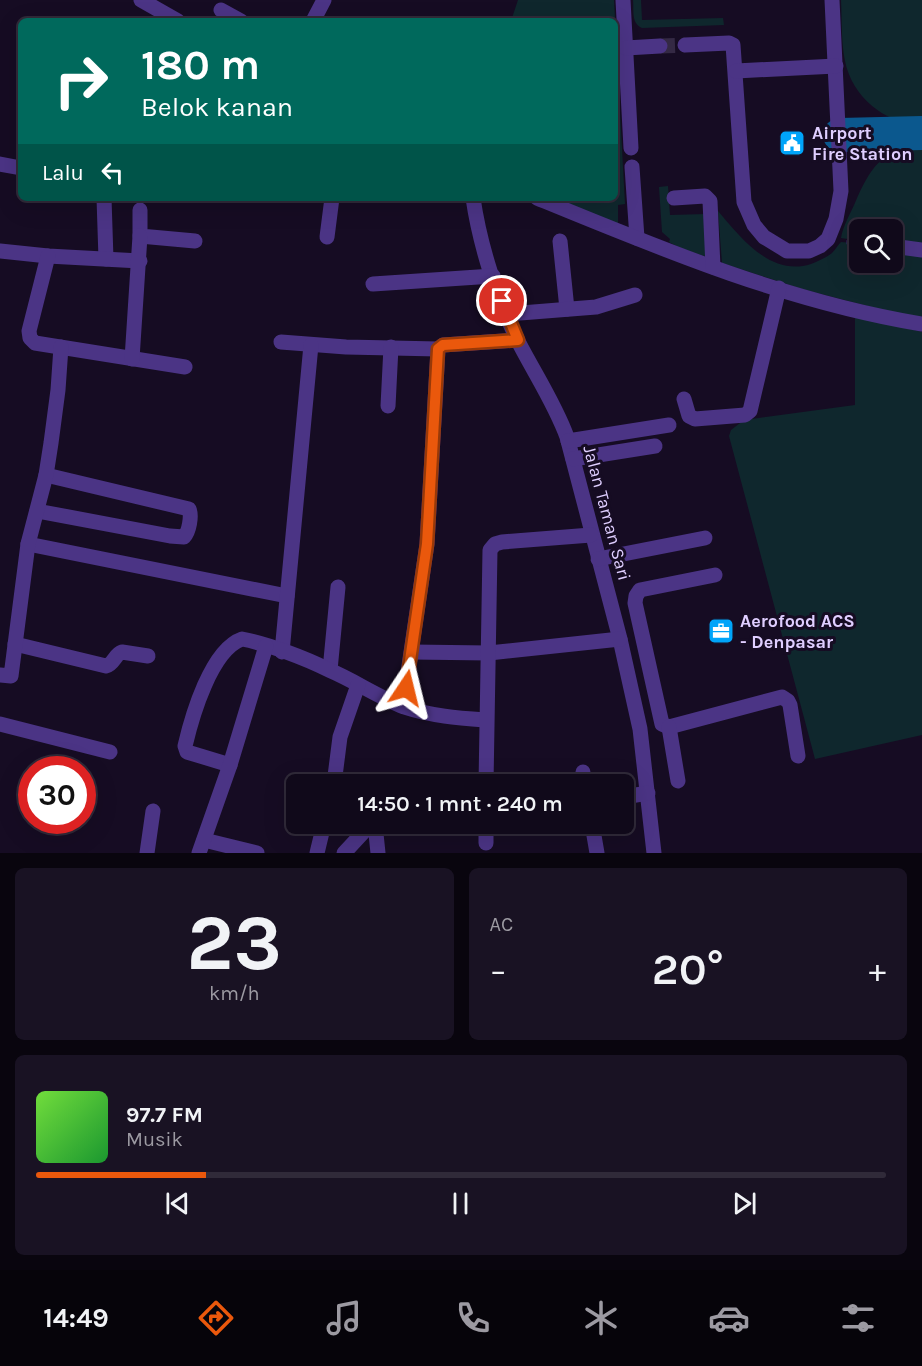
<!DOCTYPE html>
<html lang="id">
<meta charset="utf-8">
<style>
:root{--surface:#10091a;--page:#191223;--text:#f1f3f6;--muted:#9c9aa2;--line:#302a39;--accent:#ea580c}
body{margin:0;font-family:Karla,sans-serif;background:var(--page);color:var(--text);height:100vh;display:flex;flex-direction:column;font-size:22px;white-space:nowrap}
*{box-sizing:border-box;margin:0}
p{font-size:20px;color:var(--muted)}
.icon{flex:none;width:33px;height:33px;fill:none;stroke:currentColor;stroke-width:2;stroke-linecap:round;stroke-linejoin:round}
.map{position:relative;height:853px;overflow:hidden}
.drawer{display:flex;flex-direction:column;gap:15px;padding:15px;background:#09050e;flex:1}
.drawer>*{flex:none}
.hud{position:absolute;left:18px;top:18px;width:600px;height:183px;border-radius:9px;box-shadow:0 6px 24px #0002,0 0 0 2px var(--line);background:#00695c;color:#fff;overflow:hidden}
.controls{position:absolute;left:849px;top:219px;display:grid;gap:12px}
.controls a{display:grid;place-items:center;width:54px;height:54px;border-radius:9px;background:var(--surface);box-shadow:0 6px 24px #0002,0 0 0 2px var(--line);font-size:30px}
.speed{position:absolute;left:18px;top:756px;display:flex;gap:12px;font-size:30px;font-weight:700;text-align:center}
.speed>*{display:grid;place-content:center;width:78px;height:78px;border-radius:50%;background:var(--surface);box-shadow:0 6px 24px #0002,0 0 0 2px var(--line);line-height:1}
.speed .limit{border:9px solid #d22;background:#fff;color:#111}
.pin{position:absolute;display:grid;place-items:center;width:51px;height:51px;color:#fff;margin:-26px;border:3px solid #fff;border-radius:50%;box-shadow:0 2px 6px #0007}
.me{position:absolute;width:66px;margin:-33px;rotate:10deg;stroke-linejoin:round;filter:drop-shadow(0 0 4px #0008)}
.turn{display:flex;align-items:center;gap:21px;height:126px;padding:0 24px;font-size:27px}
.turn .icon{width:78px;height:78px;stroke-width:2.5}
.turn b{display:block;font-size:42px;line-height:51px}
.then{display:flex;align-items:center;height:57px;padding:0 24px;background:#0003;gap:12px;font-size:22px}
.big{font-size:45px;font-weight:600;line-height:1.1}
.drawer .tile{flex:1;display:flex;flex-direction:column;justify-content:center;gap:9px;min-width:0;padding:0 21px;border-radius:9px;background:var(--page)}
.drawer .dial{align-items:center;gap:0}
.dial b{font-size:78px;line-height:1}
.song{display:flex;align-items:center;gap:18px}
.cover{width:72px;height:72px;border-radius:9px;background:linear-gradient(135deg,hsl(100 70% 55%),hsl(130 70% 35%))}
.played{height:6px;border-radius:3px;background:linear-gradient(90deg,var(--accent) 20%,var(--line) 20%)}
.keys{display:flex;justify-content:space-around;direction:ltr}
.heat{display:flex;justify-content:space-between;align-items:center;font-size:33px;direction:ltr}
.drawer .tiles{flex:1;display:grid;gap:15px;grid-template-columns:1fr 1fr}
.tile:last-child{grid-column:span 2}
.trip{position:absolute;left:286px;top:774px;width:348px;height:60px;border-radius:9px;background:var(--surface);box-shadow:0 6px 24px #0002,0 0 0 2px var(--line);font-weight:600;line-height:60px;text-align:center}
.menu{display:flex;height:96px;justify-content:space-around;align-items:center;background:#06040a;color:var(--muted)}
.menu .icon{width:42px;height:42px}
.menu .active{color:var(--accent)}
.menu b{font-size:27px;color:var(--text)}
.map>svg:first-child{display:block}
.green{fill:#0f272d}
.lines{fill:none;stroke-linecap:round;stroke-linejoin:round}
.taxiway{stroke:#0b588e;stroke-width:34}
.minor-tunnel{stroke:#342944;stroke-width:15;stroke-dasharray:15 8;stroke-linecap:butt}
.minor{stroke:#4b3485;stroke-width:15}
.route-casing{stroke:#983908;stroke-width:15}
.route{stroke:#ea580c;stroke-width:10}
.labels{text-anchor:middle;dominant-baseline:central;stroke-width:6;stroke-linejoin:round;paint-order:stroke}
.poi-label{font-size:18px;font-weight:bold;fill:#dfceff;stroke:#160c23;text-anchor:start}
.street-label{font-size:18px;fill:#dfceff;stroke:#160c23}
</style>
<div class="map">
<svg width="922" height="853" viewBox="0 0 922 853">
<rect width="100%" height="100%" fill="#160c23"/>
<g class="green">
<polygon points="518,0 614,0 625,204 618,205 618,224 546,198 615,198 615,21 511,21"/>
<path d="M633,0H641L642,20L723,18L724,25L642,28C631,23 634,11 633,0Z"/>
<path d="M841,0H922V124C886,125 852,97 845,61C841,42 842,20 841,0Z"/>
<path d="M922,143V244L893,241L892,230H860L859,238L854,240L841,238C843,226 850,214 855,203C870,168 882,149 922,143Z"/>
<polygon points="668,186 670,215 706,214 707,257 680,248 669,242 670,239 662,232 659,187"/>
<path d="M718,211C741,238 771,277 811,264C818,261 826,258 832,253C835,250 838,245 841,242L853,243L859,248L860,262H892L893,252L922,255V320L802,289L722,263Z"/>
<polygon points="855,316 922,332 922,735 815,759 729,436 731,430 744,420 855,405"/>
</g>
<g class="lines">
<polyline class="taxiway" points="840,135 922,133"/>
<polyline class="minor-tunnel" points="660,46 685,45"/>
<g class="minor">
<polyline points="141,0 178,21"/>
<polyline points="623,0 631,148"/>
<polyline points="221,10 241,21"/>
<polyline points="313,21 324,0"/>
<polyline points="685,45 729,43 733,45 744,202 754,225 764,237 787,251 809,251 820,246 828,239 836,219 841,191 832,0"/>
<polyline points="626,48 660,46"/>
<polyline points="736,71 836,66"/>
<polyline points="0,164 21,168"/>
<polyline points="632,167 637,238"/>
<polyline points="104,198 106,259"/>
<path d="M473,198C480,246 497,299 519,343C535,374 555,404 567,437L620,639L640,729L654,853"/>
<path d="M537,198C661,249 788,302 922,324"/>
<polyline points="674,198 705,196 710,201 713,267"/>
<polyline points="140,210 140,236 195,241"/>
<polyline points="327,237 332,198"/>
<polyline points="560,241 567,309"/>
<polyline points="854,242 860,243"/>
<polyline points="892,246 922,250"/>
<polyline points="0,251 48,256 140,261"/>
<polyline points="48,256 29,331 30,338 35,343 185,367"/>
<polyline points="373,284 493,276"/>
<polyline points="507,314 596,307 635,295"/>
<polyline points="281,342 346,347 438,349"/>
<polyline points="132,359 140,236"/>
<polyline points="684,399 689,416 695,419 745,415 750,411 779,288"/>
<polyline points="388,406 391,347"/>
<polyline points="568,441 669,425"/>
<polyline points="573,459 655,446"/>
<path d="M37,511L170,536L184,537C189,532 192,516 189,509L46,475"/>
<polyline points="28,544 287,596"/>
<polyline points="598,559 705,538"/>
<polyline points="715,575 640,590 636,596 635,603 662,724 669,727 782,697 788,701 790,705 798,756"/>
<path d="M15,644L106,666C114,664 115,654 122,652L148,656"/>
<polyline points="282,652 311,345"/>
<polyline points="412,652 489,653 620,639"/>
<polyline points="330,670 338,587"/>
<polyline points="0,675 11,676 28,544 46,475 51,443 58,390 61,347"/>
<polyline points="403,706 427,544 438,349 443,345 517,340"/>
<polyline points="0,724 110,752"/>
<polyline points="669,727 678,781"/>
<path d="M230,765L187,752L185,746C192,716 211,650 242,639C268,644 305,658 329,670C355,681 378,697 404,707C431,716 459,718 486,720"/>
<polyline points="583,772 583,784"/>
<polyline points="334,784 340,737 358,685"/>
<polyline points="486,784 490,550 495,544 502,542 591,535"/>
<polyline points="624,797 648,793"/>
<polyline points="375,824 378,853"/>
<polyline points="592,824 597,853"/>
<polyline points="204,840 257,853"/>
<polyline points="486,843 486,824"/>
<polyline points="147,853 153,811"/>
<polyline points="199,853 230,765 266,646"/>
<polyline points="317,853 324,824"/>
<polyline points="344,853 371,824"/>
</g>
</g>
<g class="lines">
<g class="route-casing">
<polyline id="route" points="406,688 427,544 438,349 443,345 518,340 502,301"/>
</g>
<use href="#route" class="route"/>
</g>
<defs>
<g id="civic-square" transform="scale(1.35)"><rect x="-9" y="-9" width="18" height="18" rx="4" fill="#00a4f9" stroke="#160c23"/><path d="M-.6-6.5H3V-4.5H.6V-3L4-1V1h2V6H-6V1h2V-1L-.6-3ZM-1.2 2.5V6h2.4V2.5Z" fill="#fff"/></g>
<g id="office-square" transform="scale(1.35)"><rect x="-9" y="-9" width="18" height="18" rx="4" fill="#00a4f9" stroke="#160c23"/><path d="M-6-3h4V-5.5h4V-3h4V5H-6ZM-1-4.5V-3h2v-1.5ZM-6 0V1H6V0Z" fill="#fff"/></g>
</defs>
<g fill-rule="evenodd">
<use href="#civic-square" x="792" y="143"/>
<use href="#office-square" x="721" y="631"/>
</g>
<g class="labels">
<g class="poi-label">
<text x="812" y="133">Airport<tspan x="812" dy="21">Fire Station</tspan></text>
<text x="740" y="621">Aerofood ACS<tspan x="740" dy="21">- Denpasar</tspan></text>
</g>
<g class="street-label">
<text transform="translate(607 513) rotate(75)">Jalan Taman Sari</text>
</g>
</g>
</svg>
<div class="controls">
<a><svg class="icon" aria-label="search" viewBox="0 0 24 24"><circle cx="10" cy="10" r="6"/><path d="M15 15l6 6"/></svg></a>
</div>
<div class="speed"><div class="limit">30</div></div>
<div class="pin" style="left:502px;top:301px;background:#d93025"><svg class="icon" aria-label="arrive" viewBox="0 0 24 24"><path d="M6 21V4h12l-3 4 3 4H6"/></svg></div>
<svg class="me" style="left:406px;top:688px" viewBox="-20 -20 40 40"><path d="M0-17L14 15 0 8-14 15z" fill="#ea580c" stroke="#fff" stroke-width="4"/></svg>
<div class="trip">14:50 · 1 mnt · 240 m</div>
<div class="hud">
<div class="turn"><svg class="icon" aria-label="right" viewBox="0 0 24 24"><path d="M7 20v-9h11M14 6l5 5-5 5"/></svg><div><b>180 m</b>Belok kanan</div></div>
<div class="then">Lalu<svg class="icon" aria-label="left" viewBox="0 0 24 24"><path d="M17 20v-9H6M10 6l-5 5 5 5"/></svg></div>
</div>
</div>
<section class="drawer">
<div class="tiles">
<div class="tile dial"><b>23</b><p>km/h</p></div>
<div class="tile"><p>AC</p>
<div class="heat"><a>−</a><b class="big">20°</b><a>+</a></div>
</div>
<div class="tile">
<div class="song"><i class="cover"></i><div><b>97.7 FM</b><p>Musik</p></div></div>
<div class="played"></div>
<div class="keys"><svg class="icon" aria-label="previous" viewBox="0 0 24 24"><path d="M18 5L8 12l10 7zM5 5v14"/></svg><svg class="icon" aria-label="pause" viewBox="0 0 24 24"><path d="M8 5v14M16 5v14"/></svg><svg class="icon" aria-label="next" viewBox="0 0 24 24"><path d="M6 5l10 7-10 7zM19 5v14"/></svg></div>
</div>
</div>
</section>
<nav class="menu">
<b>14:49</b>
<svg class="icon active" aria-label="directions" viewBox="0 0 24 24"><path d="M12 3l9 9-9 9-9-9zM9 14v-3h6M13 9l2 2-2 2"/></svg>
<svg class="icon" aria-label="music" viewBox="0 0 24 24"><path d="M9 18V5l10-2v13"/><circle cx="6" cy="18" r="3"/><circle cx="16" cy="16" r="3"/></svg>
<svg class="icon" aria-label="phone" viewBox="0 0 24 24"><path d="M5 4h4l2 5-3 2q2 4 5 5l2-3 5 2v4C11 20 4 13 5 4z"/></svg>
<svg class="icon" aria-label="climate" viewBox="0 0 24 24"><path d="M12 3v18M4 7l16 10M4 17L20 7"/></svg>
<svg class="icon" aria-label="car" viewBox="0 0 24 24"><path d="M5 17H2v-5l4-1 3-4h7l3 4 3 1v5h-3M9 17h6M6 11h13"/><circle cx="7" cy="17" r="2"/><circle cx="17" cy="17" r="2"/></svg>
<svg class="icon" aria-label="filters" viewBox="0 0 24 24"><path d="M4 7h16M4 17h16"/><circle cx="9" cy="7" r="2"/><circle cx="15" cy="17" r="2"/></svg>
</nav>
